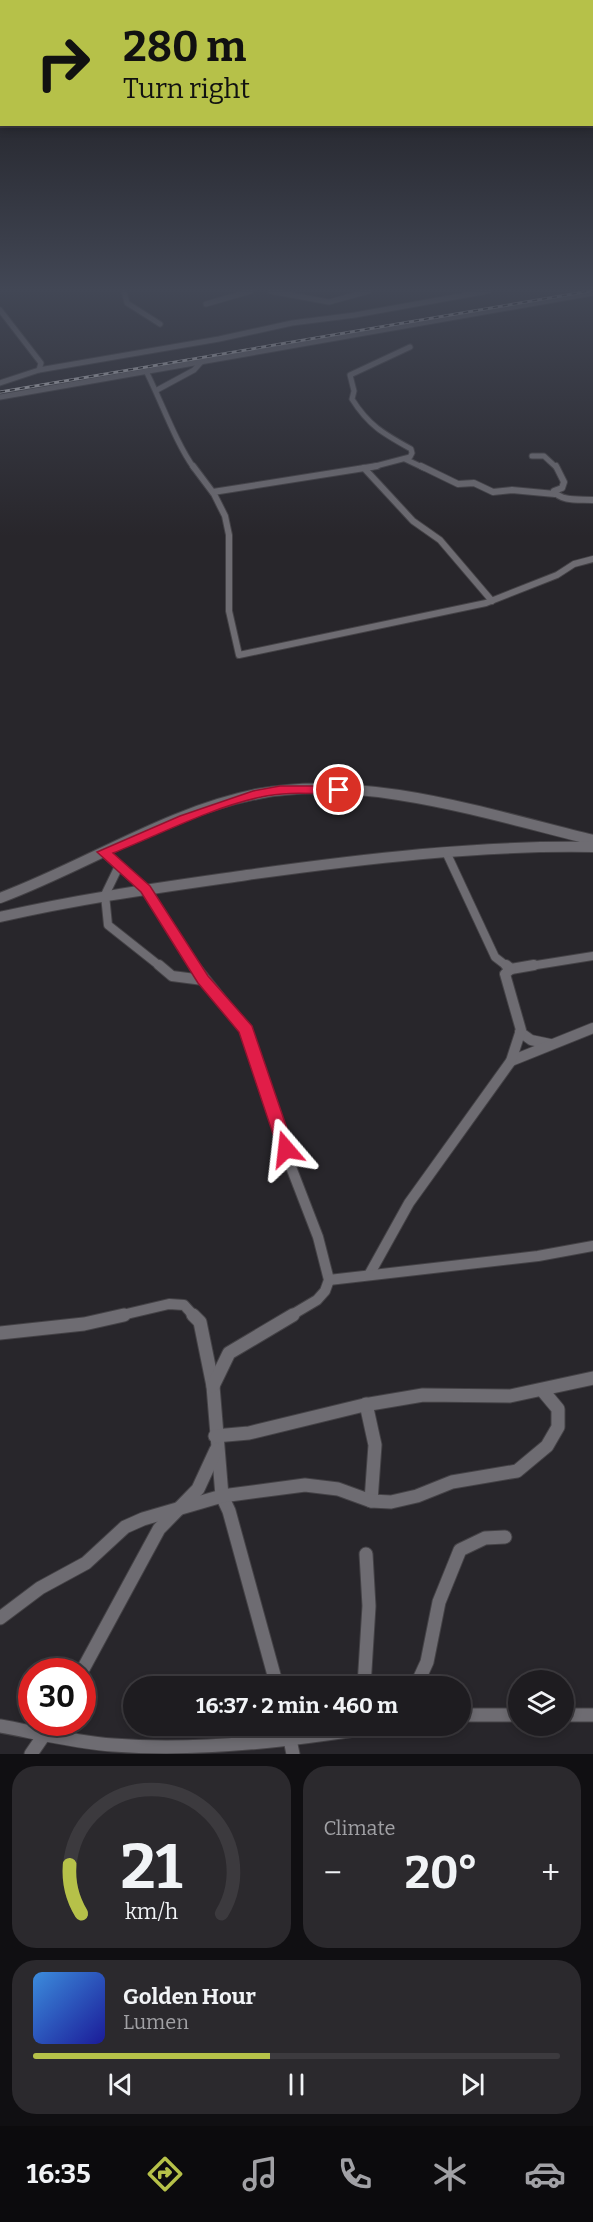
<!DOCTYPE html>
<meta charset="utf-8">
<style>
:root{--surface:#1e1c20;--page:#2b292d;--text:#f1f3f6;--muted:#a1a1a5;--line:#3c3a3e;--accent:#b6c149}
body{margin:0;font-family:Bitter,serif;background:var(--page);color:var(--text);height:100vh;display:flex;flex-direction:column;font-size:22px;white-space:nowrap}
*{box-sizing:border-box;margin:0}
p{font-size:20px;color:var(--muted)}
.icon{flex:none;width:33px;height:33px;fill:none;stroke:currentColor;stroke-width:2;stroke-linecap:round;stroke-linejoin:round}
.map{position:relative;height:1754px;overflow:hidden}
.details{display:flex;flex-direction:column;gap:12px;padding:12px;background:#100f12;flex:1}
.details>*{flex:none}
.hud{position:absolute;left:0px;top:0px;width:594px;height:126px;box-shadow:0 3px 9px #0003,0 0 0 2px var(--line);background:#b6c149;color:#111;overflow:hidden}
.buttons{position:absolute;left:508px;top:1670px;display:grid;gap:12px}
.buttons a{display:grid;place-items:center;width:66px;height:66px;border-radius:50%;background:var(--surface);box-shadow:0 3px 9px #0003,0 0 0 2px var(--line);font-size:30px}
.speed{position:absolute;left:18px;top:1658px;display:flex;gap:12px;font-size:30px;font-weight:700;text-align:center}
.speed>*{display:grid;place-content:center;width:78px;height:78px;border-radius:50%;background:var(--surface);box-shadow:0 3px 9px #0003,0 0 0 2px var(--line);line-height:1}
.speed .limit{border:9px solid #d22;background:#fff;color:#111}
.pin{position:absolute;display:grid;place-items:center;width:51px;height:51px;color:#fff;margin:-26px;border:3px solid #fff;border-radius:50%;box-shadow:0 2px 6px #0007}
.me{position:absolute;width:66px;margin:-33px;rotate:343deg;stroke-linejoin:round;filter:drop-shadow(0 0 4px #0008)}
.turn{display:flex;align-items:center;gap:21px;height:126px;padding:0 24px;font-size:27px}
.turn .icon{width:78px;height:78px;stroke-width:2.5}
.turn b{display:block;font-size:42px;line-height:51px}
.big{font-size:45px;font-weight:700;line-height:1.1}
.details .tile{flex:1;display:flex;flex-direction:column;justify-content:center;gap:9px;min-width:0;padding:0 21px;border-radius:24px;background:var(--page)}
.details .dial{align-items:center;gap:0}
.dial svg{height:156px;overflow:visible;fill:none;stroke:var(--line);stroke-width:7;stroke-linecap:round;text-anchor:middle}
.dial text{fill:var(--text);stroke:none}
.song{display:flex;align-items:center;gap:18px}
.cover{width:72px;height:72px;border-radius:9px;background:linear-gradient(135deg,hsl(210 70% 55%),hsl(240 70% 35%))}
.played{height:6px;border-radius:3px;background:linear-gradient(90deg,var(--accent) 45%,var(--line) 45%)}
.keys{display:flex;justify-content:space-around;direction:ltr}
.heat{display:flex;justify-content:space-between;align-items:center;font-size:33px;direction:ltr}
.details .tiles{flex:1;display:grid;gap:12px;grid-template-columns:1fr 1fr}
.tile:last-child{grid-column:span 2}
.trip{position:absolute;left:123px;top:1676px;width:348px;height:60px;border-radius:30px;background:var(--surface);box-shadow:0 3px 9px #0003,0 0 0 2px var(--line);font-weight:700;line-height:60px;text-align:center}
.tabs{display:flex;height:96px;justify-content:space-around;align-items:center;background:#0c0b0d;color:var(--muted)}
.tabs .icon{width:42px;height:42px}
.tabs .on{color:var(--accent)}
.tabs b{font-size:27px;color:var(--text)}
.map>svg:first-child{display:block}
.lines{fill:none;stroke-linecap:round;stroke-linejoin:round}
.minor-far4-casing{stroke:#444246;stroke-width:7}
.minor-far3-casing{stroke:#444246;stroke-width:8}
.minor-far2-casing{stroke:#444246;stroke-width:10}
.minor-far1-casing{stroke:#444246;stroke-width:12}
.minor-casing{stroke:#444246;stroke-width:15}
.tertiary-casing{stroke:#444246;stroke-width:12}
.minor-far4{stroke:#6e6c72;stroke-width:5}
.minor-far3{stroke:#6e6c72;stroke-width:6}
.minor-far2{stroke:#6e6c72;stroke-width:8}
.minor-far1{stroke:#6e6c72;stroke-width:10}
.minor{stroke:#6e6c72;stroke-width:13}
.tertiary{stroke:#6e6c72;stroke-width:10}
.rail-casing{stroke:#d0cfd2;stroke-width:3}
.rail{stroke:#111012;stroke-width:1.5;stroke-dasharray:5;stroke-linecap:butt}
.route{fill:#e11d48;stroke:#92132f;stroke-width:1.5}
</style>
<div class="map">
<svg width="593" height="1754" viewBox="0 0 593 1754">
<rect width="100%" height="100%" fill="#28262b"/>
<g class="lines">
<g class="minor-far4-casing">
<g id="minor-far4">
<polyline points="124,291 127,303 160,324"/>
<polyline points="270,291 329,302 369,291"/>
<polyline points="206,304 251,291"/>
<polyline points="0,310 41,363 39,370 0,383"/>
<polyline points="39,370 219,339 292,323 355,315 488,291"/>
<path d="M147,373C162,403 176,443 194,468"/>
<polyline points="157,390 194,370 202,361"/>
<polyline points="0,397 593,293"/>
<polyline points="532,456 544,456 557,468"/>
<polyline points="405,459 424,468"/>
<path d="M368,468L410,457L412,453L411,449C384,434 369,426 352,399L354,391L350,375L410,347"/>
</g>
</g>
<g class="minor-far3-casing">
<g id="minor-far3">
<polyline points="193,466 214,494 225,516 229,535 229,611 239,655 486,603 557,575 574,564 593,559"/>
<polyline points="421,466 458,484 474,483 493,492 512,490 555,494"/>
<path d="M556,466L564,482L562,488L554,491C561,502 580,499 593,500"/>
<polyline points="364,468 413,521 440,540 492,601"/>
<polyline points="213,492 377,466"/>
</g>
</g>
<g class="minor-far2-casing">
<g id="minor-far2">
<polyline points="103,852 145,889 195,967"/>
<polyline points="446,852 495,957 508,967"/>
<polyline points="119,866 105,895 108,925 161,967"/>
<polyline points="524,967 593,956"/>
</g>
</g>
<g class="minor-far1-casing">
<g id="minor-far1">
<polyline points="159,965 172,976 203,980"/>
<polyline points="194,965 246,1030 291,1167 318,1237 329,1280 325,1291 317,1300 290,1316"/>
<polyline points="511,969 534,965"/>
<polyline points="520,1032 531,1040 550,1044"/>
<polyline points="511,1061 593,1028"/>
<polyline points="369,1275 409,1203 511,1061 521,1030 505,974 511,969 506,965"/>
<polyline points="329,1280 538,1256 593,1246"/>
<polyline points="118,1316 169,1304 184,1305 194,1316"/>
</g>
</g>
<g class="minor-casing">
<g id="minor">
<polyline points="193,1315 200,1322 213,1386 222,1496 229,1511 277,1686"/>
<polyline points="0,1333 84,1324 124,1315"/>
<polyline points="213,1386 229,1353 293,1315"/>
<polyline points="366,1404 375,1445 371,1501"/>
<polyline points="215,1436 249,1433 364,1405 423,1395 510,1396 593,1378"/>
<polyline points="0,1618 40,1588 86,1563 125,1527 143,1519 222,1496 305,1485 338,1489 371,1501 391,1502 417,1496 452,1482 517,1471 547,1446 558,1427 558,1409 543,1391"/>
<polyline points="82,1671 159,1529 198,1489 216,1450"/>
<polyline points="364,1686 369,1606 366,1554"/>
<polyline points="416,1686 427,1662 439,1602 460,1550 485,1538 505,1537"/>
<polyline points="460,1715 519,1715"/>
<polyline points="564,1715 593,1715"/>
<polyline points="287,1725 293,1754"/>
<path d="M0,1726C38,1733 75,1742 113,1745C206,1752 297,1739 388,1725"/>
<polyline points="31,1754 53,1722"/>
</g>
</g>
<g class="tertiary-casing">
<g id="tertiary">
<path d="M0,898C86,866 167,812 257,794C364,773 490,815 593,840"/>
<path d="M0,917C82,898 164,887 247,875C362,859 478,845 593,847"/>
</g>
</g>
<use href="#minor-far4" class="minor-far4"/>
<use href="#minor-far3" class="minor-far3"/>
<use href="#minor-far2" class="minor-far2"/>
<use href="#minor-far1" class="minor-far1"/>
<use href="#minor" class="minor"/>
<use href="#tertiary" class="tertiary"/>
<g class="rail-casing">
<polyline id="rail" points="0,392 590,291"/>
</g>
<use href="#rail" class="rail"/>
</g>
<linearGradient id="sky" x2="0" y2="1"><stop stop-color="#161518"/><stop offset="0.54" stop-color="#424755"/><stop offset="1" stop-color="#424755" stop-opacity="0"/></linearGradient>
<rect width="593" height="537" fill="url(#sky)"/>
<path class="route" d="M280,786H339L346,790L339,794C314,794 286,791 261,797C210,808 161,834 113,853L150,886L208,976L252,1026L294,1149L292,1154H280L278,1149L239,1032L198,983L141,892L97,852L180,816L253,791Z"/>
</svg>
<div class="buttons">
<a><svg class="icon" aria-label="layers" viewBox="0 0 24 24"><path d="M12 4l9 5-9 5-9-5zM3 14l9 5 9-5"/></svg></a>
</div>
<div class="speed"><div class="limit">30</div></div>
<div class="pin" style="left:339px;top:790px;background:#d93025"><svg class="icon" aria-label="arrive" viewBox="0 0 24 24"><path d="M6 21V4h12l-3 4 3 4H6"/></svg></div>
<svg class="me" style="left:286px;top:1149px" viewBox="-20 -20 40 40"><path d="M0-17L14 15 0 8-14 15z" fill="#e11d48" stroke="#fff" stroke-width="4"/></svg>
<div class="trip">16:37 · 2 min · 460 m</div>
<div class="hud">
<div class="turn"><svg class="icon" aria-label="right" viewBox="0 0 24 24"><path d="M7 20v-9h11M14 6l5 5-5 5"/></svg><div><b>280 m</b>Turn right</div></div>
</div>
</div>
<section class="details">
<div class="tiles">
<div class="tile dial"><svg viewBox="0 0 100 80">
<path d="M14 69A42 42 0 1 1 86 69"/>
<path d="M14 69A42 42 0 0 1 8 44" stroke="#b6c149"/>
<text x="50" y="56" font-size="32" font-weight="700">21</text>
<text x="50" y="72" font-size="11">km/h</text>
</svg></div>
<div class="tile"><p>Climate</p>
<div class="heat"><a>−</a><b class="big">20°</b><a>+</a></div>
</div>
<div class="tile">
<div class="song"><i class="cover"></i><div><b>Golden Hour</b><p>Lumen</p></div></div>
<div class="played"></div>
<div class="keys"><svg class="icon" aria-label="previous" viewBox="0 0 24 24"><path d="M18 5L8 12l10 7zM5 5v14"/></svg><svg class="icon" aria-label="pause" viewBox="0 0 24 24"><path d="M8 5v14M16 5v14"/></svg><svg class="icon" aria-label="next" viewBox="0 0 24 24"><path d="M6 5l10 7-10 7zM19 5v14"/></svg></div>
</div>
</div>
</section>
<nav class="tabs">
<b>16:35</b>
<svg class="icon on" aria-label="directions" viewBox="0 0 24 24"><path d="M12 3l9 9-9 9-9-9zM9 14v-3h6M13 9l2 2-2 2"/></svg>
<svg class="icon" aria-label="music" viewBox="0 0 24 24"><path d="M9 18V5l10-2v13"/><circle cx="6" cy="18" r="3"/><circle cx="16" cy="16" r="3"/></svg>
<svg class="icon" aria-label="phone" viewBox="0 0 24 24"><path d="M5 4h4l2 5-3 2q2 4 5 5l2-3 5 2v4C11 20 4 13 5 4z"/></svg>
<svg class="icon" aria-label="climate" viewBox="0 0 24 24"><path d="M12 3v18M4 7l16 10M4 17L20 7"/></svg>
<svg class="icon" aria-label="car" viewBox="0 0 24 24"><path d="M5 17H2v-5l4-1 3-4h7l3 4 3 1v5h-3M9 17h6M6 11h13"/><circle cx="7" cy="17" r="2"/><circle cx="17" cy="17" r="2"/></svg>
</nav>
